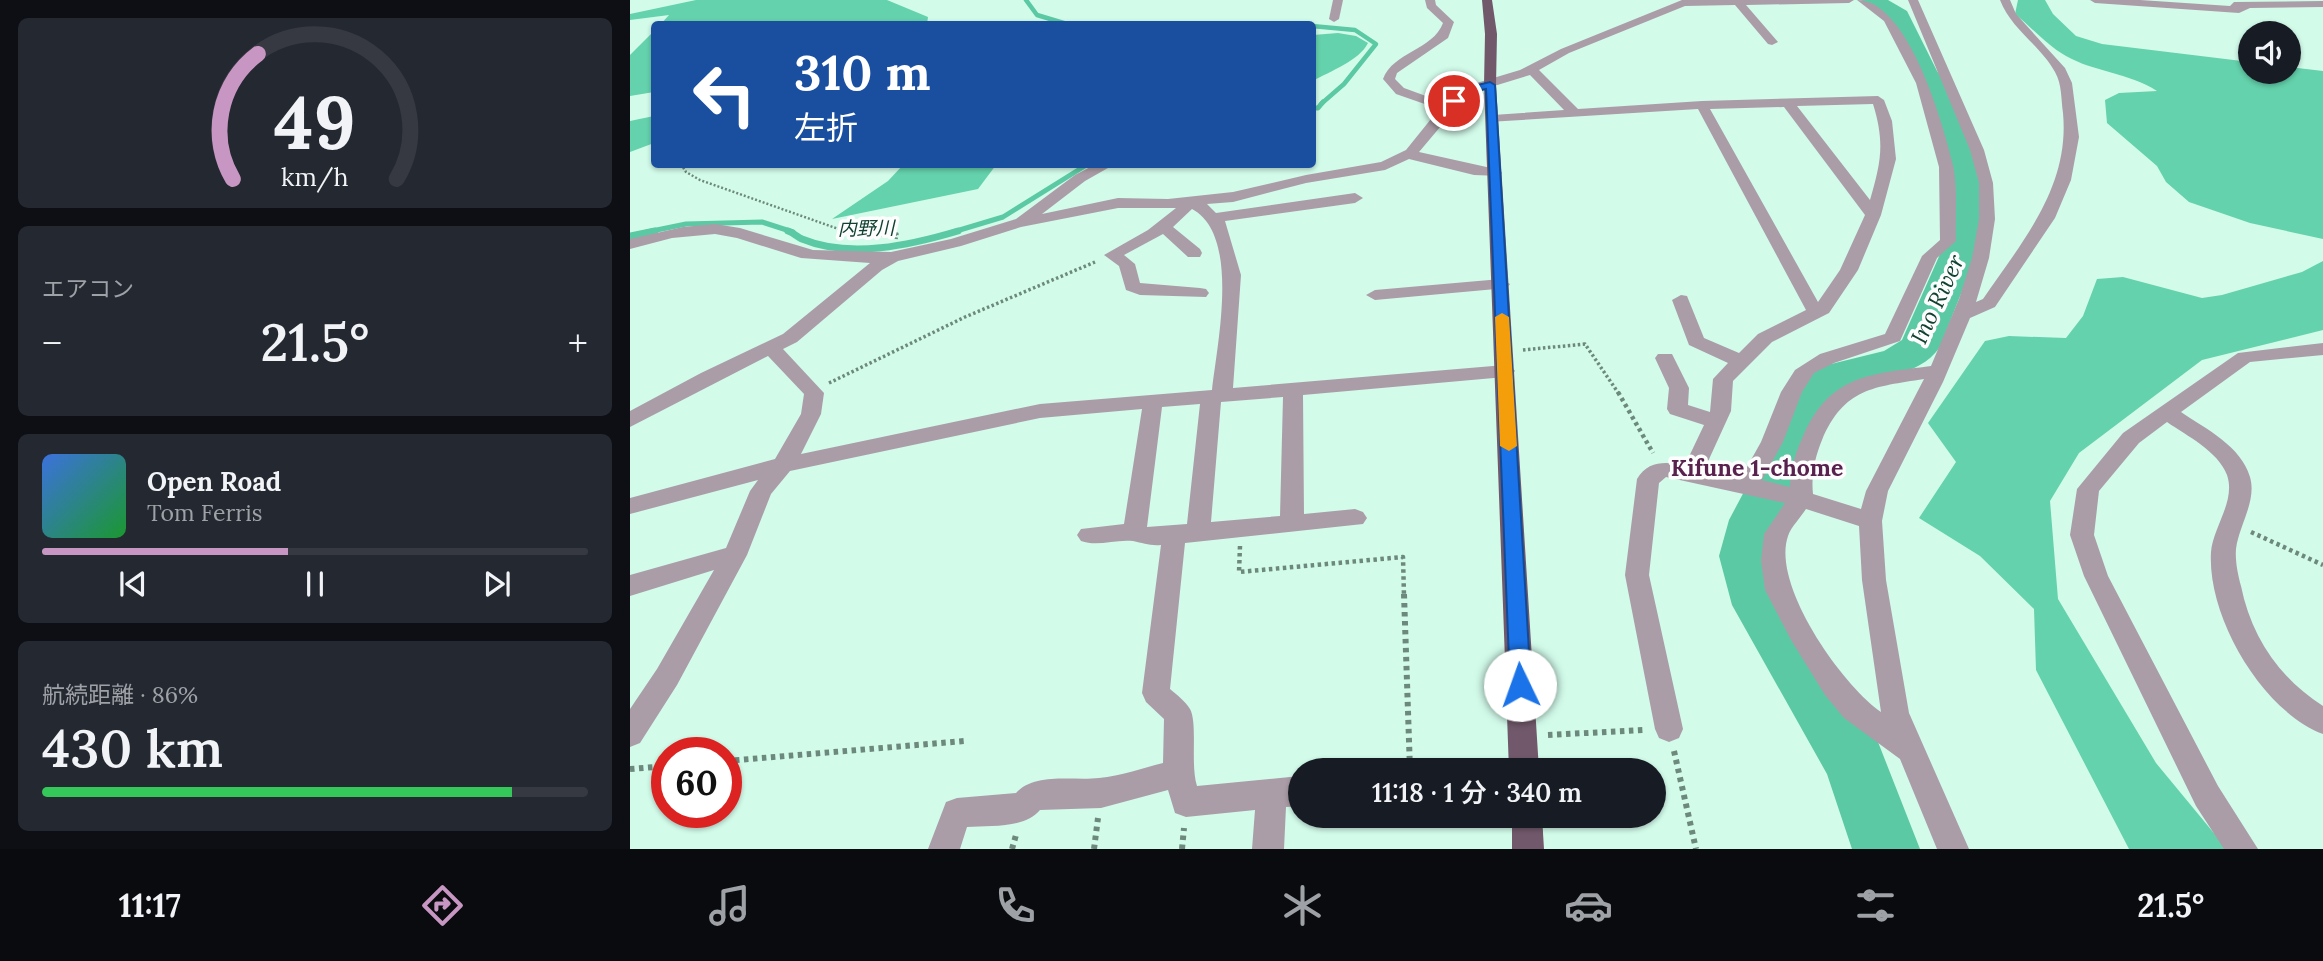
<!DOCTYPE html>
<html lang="ja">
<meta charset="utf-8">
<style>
:root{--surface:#171b24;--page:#242831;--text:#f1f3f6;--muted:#9ea1a6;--line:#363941;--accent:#c896c2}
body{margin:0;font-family:Lora,"Noto Sans JP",serif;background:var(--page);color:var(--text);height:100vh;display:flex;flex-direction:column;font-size:26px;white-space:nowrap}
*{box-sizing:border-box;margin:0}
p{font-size:23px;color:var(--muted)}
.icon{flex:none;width:38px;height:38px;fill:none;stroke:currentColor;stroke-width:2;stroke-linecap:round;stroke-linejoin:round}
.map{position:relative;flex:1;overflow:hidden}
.side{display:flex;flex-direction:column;gap:18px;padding:18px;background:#0d0f14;width:630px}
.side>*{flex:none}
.hud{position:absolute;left:21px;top:21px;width:665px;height:147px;border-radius:7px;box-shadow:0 2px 5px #0004;background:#1a4fa0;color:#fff;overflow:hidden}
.buttons{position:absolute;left:1608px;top:21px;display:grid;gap:14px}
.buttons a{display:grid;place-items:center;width:63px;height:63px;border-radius:50%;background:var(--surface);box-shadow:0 2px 5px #0004;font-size:35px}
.speed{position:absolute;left:21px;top:737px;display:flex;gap:14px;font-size:35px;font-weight:700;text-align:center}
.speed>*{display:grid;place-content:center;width:91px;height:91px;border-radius:50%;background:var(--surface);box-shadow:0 2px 5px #0004;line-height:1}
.speed .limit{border:10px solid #d22;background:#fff;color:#111}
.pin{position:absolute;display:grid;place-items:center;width:60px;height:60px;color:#fff;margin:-30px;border:4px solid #fff;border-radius:50%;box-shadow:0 2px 7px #0007}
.me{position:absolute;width:77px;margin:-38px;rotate:357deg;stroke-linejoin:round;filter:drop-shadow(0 0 5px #0008)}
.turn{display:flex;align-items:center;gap:24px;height:147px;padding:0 28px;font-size:32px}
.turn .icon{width:91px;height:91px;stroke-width:2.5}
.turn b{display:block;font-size:49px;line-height:60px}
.big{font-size:52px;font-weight:600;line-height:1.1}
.side .tile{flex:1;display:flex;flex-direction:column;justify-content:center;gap:10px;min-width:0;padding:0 24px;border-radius:10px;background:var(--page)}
.side .dial{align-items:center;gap:0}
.dial svg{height:182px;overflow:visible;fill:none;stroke:var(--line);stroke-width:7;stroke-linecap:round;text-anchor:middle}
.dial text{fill:var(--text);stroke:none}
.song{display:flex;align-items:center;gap:21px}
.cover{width:84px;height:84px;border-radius:10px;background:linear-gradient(135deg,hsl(220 70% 55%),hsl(130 70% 35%))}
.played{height:7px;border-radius:4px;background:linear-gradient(90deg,var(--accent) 45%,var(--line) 45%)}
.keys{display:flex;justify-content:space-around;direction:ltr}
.heat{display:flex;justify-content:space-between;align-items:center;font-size:38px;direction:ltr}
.charge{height:10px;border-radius:5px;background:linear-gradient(90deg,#34c759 86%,var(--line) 0)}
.trip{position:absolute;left:658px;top:758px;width:378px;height:70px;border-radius:35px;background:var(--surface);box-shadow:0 2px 5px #0004;font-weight:600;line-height:70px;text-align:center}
.menu{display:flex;height:112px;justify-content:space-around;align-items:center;background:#090b0e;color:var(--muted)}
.menu .icon{width:49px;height:49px}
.menu .selected{color:var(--accent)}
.menu b{font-size:32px;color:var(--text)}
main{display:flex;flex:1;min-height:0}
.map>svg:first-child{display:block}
.forest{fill:#64d2ac}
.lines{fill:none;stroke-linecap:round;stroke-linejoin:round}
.stream-far2{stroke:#5bc9a3;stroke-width:4.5}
.stream-far1{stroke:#5bc9a3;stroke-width:5}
.stream{stroke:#5bc9a3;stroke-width:7}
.river{fill:#5bc9a3;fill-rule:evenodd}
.path-far3{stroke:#6d897d;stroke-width:2.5;stroke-dasharray:2 2;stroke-linecap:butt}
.path-far2{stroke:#6d897d;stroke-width:3.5;stroke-dasharray:2.5 2.5;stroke-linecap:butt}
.path-far1{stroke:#6d897d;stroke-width:4.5;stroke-dasharray:3.5 3.5;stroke-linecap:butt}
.path{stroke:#6d897d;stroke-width:6;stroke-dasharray:4.5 4.5;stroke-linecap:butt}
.minor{fill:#ab9da7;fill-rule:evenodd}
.major{fill:#71596b;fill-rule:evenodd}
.route{fill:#1a73e8;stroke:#114b97;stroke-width:2}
.slow{fill:#f59e0b}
.labels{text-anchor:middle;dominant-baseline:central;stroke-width:7;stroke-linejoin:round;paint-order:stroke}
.far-water-label{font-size:19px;font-style:italic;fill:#104131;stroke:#fdfdfd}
.water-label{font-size:23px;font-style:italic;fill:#104131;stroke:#fdfdfd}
.neighbourhood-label{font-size:23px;font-weight:bold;fill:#59224e;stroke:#fdfdfd}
</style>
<main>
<section class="side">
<div class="tile dial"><svg viewBox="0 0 100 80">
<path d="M14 69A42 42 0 1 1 86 69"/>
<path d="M14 69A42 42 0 0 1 25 14" stroke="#c896c2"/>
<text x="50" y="56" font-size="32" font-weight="700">49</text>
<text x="50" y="72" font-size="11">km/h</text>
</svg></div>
<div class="tile"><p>エアコン</p>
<div class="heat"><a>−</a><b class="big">21.5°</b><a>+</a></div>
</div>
<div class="tile">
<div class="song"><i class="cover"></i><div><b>Open Road</b><p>Tom Ferris</p></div></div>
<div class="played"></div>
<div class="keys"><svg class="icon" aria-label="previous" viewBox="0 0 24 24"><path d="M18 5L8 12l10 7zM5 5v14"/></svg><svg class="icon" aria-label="pause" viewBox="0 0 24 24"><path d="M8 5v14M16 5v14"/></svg><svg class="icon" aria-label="next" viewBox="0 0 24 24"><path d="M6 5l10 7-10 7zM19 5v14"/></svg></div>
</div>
<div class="tile"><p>航続距離 · 86%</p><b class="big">430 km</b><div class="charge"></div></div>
</section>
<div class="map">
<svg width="1693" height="849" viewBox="0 0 1693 849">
<rect width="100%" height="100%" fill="#d2fbea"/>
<g class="forest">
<polygon points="66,0 257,0 298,17 297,24 31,24 39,15 0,20 0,14"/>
<path d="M1388,0H1415L1423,14L1446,36L1472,44L1620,62V72H1659V67L1693,71V239L1620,223L1559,202L1536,182L1527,166L1477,123L1475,100L1489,93L1527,91C1500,73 1464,72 1436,56C1418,46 1401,27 1385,14Z"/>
<polygon points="24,31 24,92 0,96 0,55"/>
<path d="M708,33L726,36L738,43C729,61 700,71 683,81V35Z"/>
<polygon points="24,116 24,143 0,152 0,121"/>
<polygon points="273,165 273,164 366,165 348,189 202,219 258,181"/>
<polygon points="1693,261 1693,330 1572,360 1449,453 1420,501 1428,599 1526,763 1597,849 1499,849 1406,670 1404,609 1350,556 1289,518 1326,462 1298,423 1355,341 1379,336 1436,338 1453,316 1467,279 1493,277 1572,298 1592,295 1672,272"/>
</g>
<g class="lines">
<g class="stream-far2">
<polyline points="396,0 407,15 437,24"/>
<polyline points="682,26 725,30 746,44 714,84 691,104"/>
</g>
<g class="stream-far1">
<polyline points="682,108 688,108 693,102"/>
<polyline points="17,232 56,224 132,222 163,232"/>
<polyline points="323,232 373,217 458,164"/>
</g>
<g class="stream">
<path d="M158,231C164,233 166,236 172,239C220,259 281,245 328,231"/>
<polyline points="0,236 25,231"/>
</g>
<path class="river" d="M1231,0H1258L1277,11L1307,71L1317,85L1355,177L1351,243L1310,347C1288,379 1241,376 1209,393L1149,520L1141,556L1155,598L1248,742L1290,849H1222L1197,774L1102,605L1089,556L1099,520L1176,375L1193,366L1254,351L1272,340L1315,243L1323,177L1311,142L1291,85L1282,73L1259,20Z"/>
<polyline class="path-far3" points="51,164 56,172 70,180 217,232"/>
<g class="path-far2">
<polyline points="211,231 234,236 267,234 266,239"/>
<polyline points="893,350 955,344 989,394"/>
<polyline points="199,383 335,317 465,262"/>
</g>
<g class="path-far1">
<polyline points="988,392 1023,453"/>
<polyline points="1621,532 1693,565"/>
<polyline points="610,546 609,572 773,557 774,596"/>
</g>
<g class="path">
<polyline points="774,594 780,770"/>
<polyline points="918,735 1014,730"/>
<polyline points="1044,751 1066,849"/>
<polyline points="96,761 335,741"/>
<polyline points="0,769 37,766"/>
<polyline points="382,849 386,835"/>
<polyline points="464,849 468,818"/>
<polyline points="552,849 554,828"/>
</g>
<g class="minor">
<polygon points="703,0 713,0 709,19 704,22 699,19"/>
<path d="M795,0H805L806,5L824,22L818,38L767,73L765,79L774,88L815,103L830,88L890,70L931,49L1052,0H1224L1219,3L1116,5L1148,42L1142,45L1138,44L1105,5L1055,6L939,53L909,70L948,109L1072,101L1248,96L1254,100L1262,121L1266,159L1251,215L1228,270L1199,313L1142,342L1103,381L1101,411L1075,468L1112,476L1131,442L1151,392L1165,370L1190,354L1255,334L1292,256L1310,240L1309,167L1286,83L1254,21L1227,0C1278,0 1313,123 1323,165C1328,189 1325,217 1326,241L1307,258L1270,341L1204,363L1184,373L1172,392L1153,442L1132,480L1160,487C1160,469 1166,451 1174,434C1201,374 1242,374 1301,366L1329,299L1342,258L1349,219V183L1340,150L1278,0H1288L1354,150L1363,183L1365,219L1359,258L1346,302L1353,299C1392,242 1440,187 1433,113C1431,99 1432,84 1425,72C1410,45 1381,29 1370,0H1380L1386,14L1435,68L1442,83L1449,137L1441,180L1425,218L1365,307L1340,318L1313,382L1258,491L1252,521L1256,580L1279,713L1339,849H1307L1270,759L1214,718L1195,695L1161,640L1135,590L1131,561L1134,534L1155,503L1036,477L1029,483L1019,575L1053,729L1049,738L1039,742L1029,738L1025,729L995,575L1007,479C1018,460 1036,462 1055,465L1074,425L1040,414L1037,409L1039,388L1025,358L1028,354H1042L1059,388L1058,405L1080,412L1083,379L1098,363L1059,345L1042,300L1051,295L1057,296L1074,338L1109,353L1128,334L1176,310L1068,109L858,122L856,119L863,115L934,110L900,75L838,94L789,152L870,170L872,173L870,176L844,175L779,159L755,170L676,183L603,202L577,204L586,213L725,193L733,198L725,203L595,221L611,275L603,388L875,365L882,367L885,371L882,375L875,377L673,395L674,514L725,509L733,512L737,518L733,524L555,543L540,689C547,695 555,701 560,709C568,724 560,764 567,786L670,776V806L656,807L654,849H622L625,810L556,817L545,813L538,790L471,808L410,810C394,829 360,825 337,827L330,849H298L316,802L327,798L386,793C405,772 443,781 469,778C491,776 512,768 533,763L534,719L516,702L512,693L531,545C520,546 513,543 503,541C485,539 468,547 451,541L447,535L451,529L494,524L512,409L410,418L160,471L141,494L117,555L47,685L10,743L0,747V709L27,669L84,570L0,596V575L96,548L120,491L128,480L0,514V498L145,459L171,414L174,394L138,356L0,427V411L71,373L153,334L240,263L171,258L107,238L85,234L42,238L0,249V239L53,227L85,224L110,228L183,250L261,252L321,239L386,219L445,175L466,164H485L455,181L412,214L488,198L538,199L603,192L676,175L751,162L776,150L809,109L766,94L753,79C763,52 803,50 813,23L797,8ZM1243,104C1255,143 1251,162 1240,200L1167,106ZM1154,107L1235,215L1210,270L1188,302L1080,109ZM488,208H546L518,230L474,255L489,266L496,290L510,295L576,297L579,293L576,289L570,288L510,283L505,264L494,255L533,234L558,257H570L572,253L570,249L543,227L562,209C611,235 587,344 582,390L410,404L171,454L191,414L194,393L153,349L167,342L252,270L268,261L331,246L391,227ZM1294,379L1236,491L1231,509L1183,494C1181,475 1185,457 1192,440C1214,388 1244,387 1294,379ZM653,397L650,516L581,522L591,402ZM570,404L557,524L517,527L532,407ZM1176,509L1229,526L1232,580L1251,712C1212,685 1141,585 1158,536C1161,527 1171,517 1176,509Z"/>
<polygon points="1460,0 1510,0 1600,6 1604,2 1693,1 1693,7 1620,8 1609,13 1465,3"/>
<polygon points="871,279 880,284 877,288 745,300 736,295 745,290"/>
<path d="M1693,343V355L1620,362L1551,412C1576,429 1611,446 1620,477C1627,501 1609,525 1606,549C1605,561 1608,575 1611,586C1621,636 1649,678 1693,706V734C1632,711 1577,617 1581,552C1583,527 1606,501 1597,475C1588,451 1557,436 1537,422L1509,443L1469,491L1464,535L1478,576L1588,786L1628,849H1594L1566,806L1454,576L1440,535L1447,489L1493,433L1608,353Z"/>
</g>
<g class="major">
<polygon points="852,0 862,0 867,34 866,85 909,770 879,770 854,85 855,34"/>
<polygon points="882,816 912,816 914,849 882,849"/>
</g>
</g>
<polygon class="route" points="860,82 865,85 901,685 898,691 890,694 883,691 880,685 856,89 838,93 827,103 819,101 831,89"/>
<polygon class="slow" points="872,313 879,317 887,446 879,451 870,446 865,317"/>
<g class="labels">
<g class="far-water-label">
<text transform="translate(236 228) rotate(-1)">内野川</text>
</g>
<g class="water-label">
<text transform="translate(1307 299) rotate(-65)">Ino River</text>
</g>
<g class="neighbourhood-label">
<text x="1127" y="467">Kifune 1-chome</text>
</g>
</g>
</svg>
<div class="buttons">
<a><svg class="icon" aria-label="sound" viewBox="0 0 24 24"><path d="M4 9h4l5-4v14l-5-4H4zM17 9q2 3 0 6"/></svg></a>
</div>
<div class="speed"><div class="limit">60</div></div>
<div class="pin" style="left:824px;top:101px;background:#d93025"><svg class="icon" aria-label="arrive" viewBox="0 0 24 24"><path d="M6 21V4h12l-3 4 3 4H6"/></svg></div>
<svg class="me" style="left:890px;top:685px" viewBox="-20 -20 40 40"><circle r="19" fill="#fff"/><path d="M0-13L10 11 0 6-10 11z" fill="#1a73e8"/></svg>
<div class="trip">11:18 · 1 分 · 340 m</div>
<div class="hud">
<div class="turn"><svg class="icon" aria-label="left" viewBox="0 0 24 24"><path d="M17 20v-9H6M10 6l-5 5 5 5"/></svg><div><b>310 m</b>左折</div></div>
</div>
</div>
</main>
<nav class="menu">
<b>11:17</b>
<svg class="icon selected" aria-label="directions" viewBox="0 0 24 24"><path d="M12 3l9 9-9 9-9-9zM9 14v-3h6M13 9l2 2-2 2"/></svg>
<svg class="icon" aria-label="music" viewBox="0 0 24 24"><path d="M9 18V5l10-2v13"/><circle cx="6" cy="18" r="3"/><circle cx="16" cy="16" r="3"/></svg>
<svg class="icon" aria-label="phone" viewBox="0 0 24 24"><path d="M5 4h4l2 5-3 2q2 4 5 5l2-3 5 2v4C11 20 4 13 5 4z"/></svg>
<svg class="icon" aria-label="climate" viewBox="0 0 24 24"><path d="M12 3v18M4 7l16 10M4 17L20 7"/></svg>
<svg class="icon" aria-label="car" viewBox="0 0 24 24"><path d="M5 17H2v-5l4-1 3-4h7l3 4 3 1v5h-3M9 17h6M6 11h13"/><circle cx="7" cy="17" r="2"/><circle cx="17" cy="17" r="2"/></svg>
<svg class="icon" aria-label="filters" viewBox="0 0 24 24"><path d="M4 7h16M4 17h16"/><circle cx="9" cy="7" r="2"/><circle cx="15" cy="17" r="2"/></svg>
<b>21.5°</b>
</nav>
